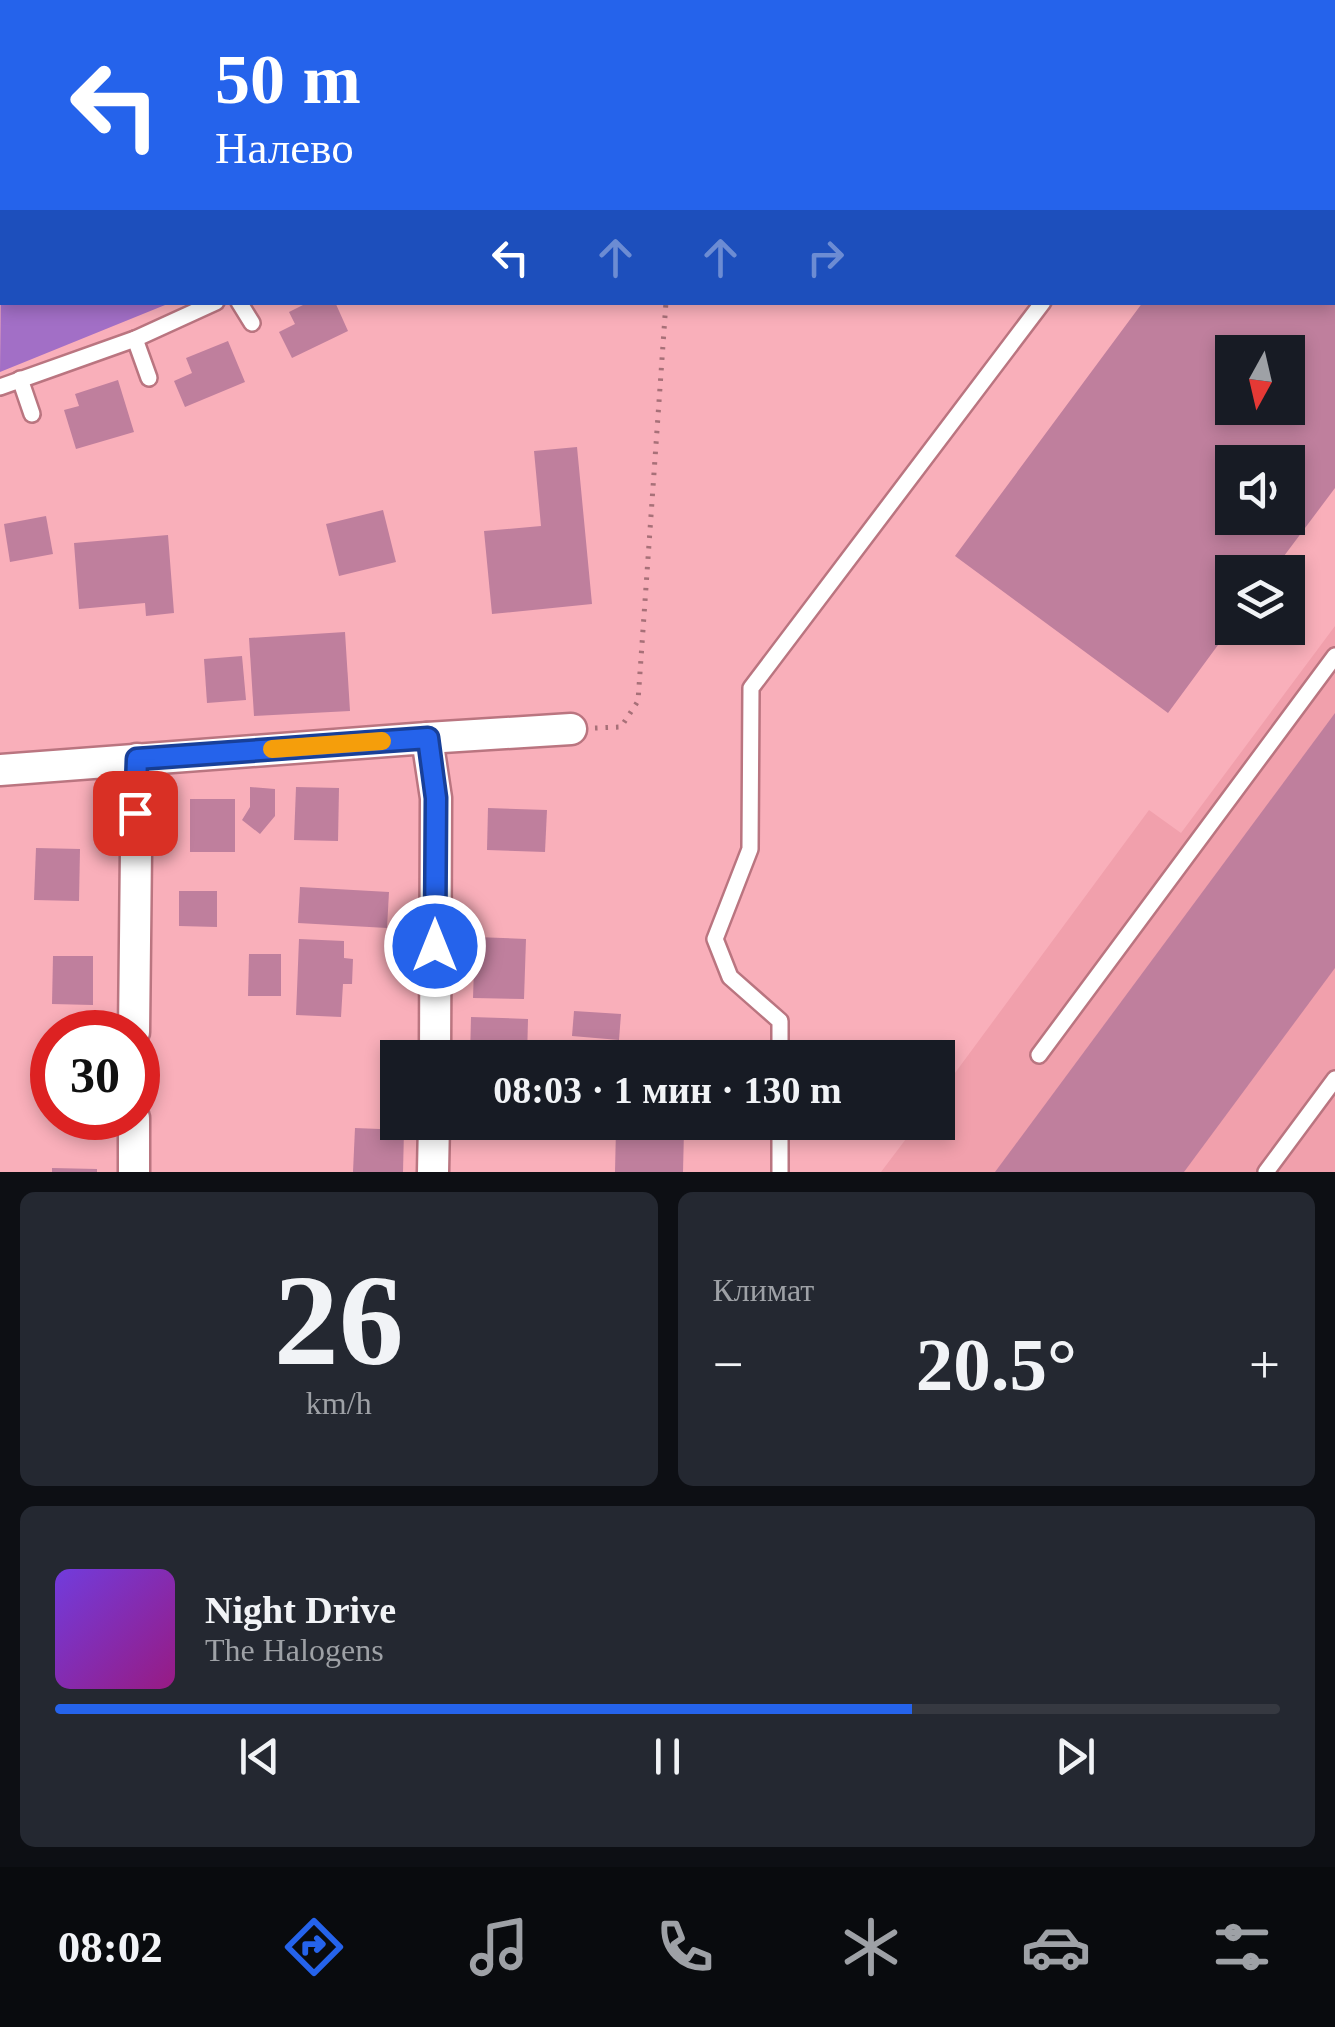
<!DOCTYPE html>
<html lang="ru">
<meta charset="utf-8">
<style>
:root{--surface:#171b24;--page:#242831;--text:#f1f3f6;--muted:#9ea1a6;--line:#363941;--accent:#2563eb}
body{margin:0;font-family:Georgia,serif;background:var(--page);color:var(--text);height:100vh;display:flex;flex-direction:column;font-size:38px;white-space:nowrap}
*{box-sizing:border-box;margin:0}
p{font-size:32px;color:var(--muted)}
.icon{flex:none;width:55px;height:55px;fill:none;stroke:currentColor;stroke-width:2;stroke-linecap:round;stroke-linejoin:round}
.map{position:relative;height:1172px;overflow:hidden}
.panel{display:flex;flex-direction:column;gap:20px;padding:20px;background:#0d0f14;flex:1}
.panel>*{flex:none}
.top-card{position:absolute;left:0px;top:0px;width:1335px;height:305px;box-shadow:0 5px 15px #0003;background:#2563eb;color:#fff;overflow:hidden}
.needle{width:65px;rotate:188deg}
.tools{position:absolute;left:1215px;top:335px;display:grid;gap:20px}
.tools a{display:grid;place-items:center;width:90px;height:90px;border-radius:0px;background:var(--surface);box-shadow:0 5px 15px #0003;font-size:50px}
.speed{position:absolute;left:30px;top:1010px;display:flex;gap:20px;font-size:50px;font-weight:700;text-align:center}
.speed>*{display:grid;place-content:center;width:130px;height:130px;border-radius:50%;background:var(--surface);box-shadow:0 5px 15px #0003;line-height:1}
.speed .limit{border:15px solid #d22;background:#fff;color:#111}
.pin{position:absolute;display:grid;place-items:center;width:85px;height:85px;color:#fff;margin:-42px;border-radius:20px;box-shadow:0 5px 15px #0006}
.me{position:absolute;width:110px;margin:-55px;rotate:0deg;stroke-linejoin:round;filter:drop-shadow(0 0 8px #0008)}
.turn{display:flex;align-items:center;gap:35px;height:210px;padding:0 50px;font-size:45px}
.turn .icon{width:130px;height:130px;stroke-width:2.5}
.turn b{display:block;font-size:70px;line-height:85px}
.lanes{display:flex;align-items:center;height:95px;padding:0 50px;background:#0003;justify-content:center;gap:50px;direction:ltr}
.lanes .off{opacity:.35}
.big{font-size:75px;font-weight:800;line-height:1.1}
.panel .card{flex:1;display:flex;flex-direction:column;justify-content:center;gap:15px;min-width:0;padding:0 35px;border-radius:15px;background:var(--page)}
.panel .dial{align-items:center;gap:0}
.dial b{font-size:130px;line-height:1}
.song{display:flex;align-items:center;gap:30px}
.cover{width:120px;height:120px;border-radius:15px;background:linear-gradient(135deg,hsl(260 70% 55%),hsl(310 70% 35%))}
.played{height:10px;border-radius:5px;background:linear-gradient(90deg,var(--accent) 70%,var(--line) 70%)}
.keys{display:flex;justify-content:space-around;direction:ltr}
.heat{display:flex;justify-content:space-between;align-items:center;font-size:55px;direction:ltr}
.panel .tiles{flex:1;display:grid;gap:20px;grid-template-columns:1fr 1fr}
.card:last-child{grid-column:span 2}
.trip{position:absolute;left:380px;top:1040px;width:575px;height:100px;border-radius:0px;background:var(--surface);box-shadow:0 5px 15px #0003;font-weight:800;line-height:100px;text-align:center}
.menu{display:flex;height:160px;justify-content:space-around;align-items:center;background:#090b0e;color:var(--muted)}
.menu .icon{width:70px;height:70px}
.menu .active{color:var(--accent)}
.menu b{font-size:45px;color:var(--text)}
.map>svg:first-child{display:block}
.built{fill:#f1a0ac}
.forest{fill:#a26fc6}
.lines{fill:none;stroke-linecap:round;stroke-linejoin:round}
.stream{stroke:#5aa8f5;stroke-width:8}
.building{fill:#bf7f9d;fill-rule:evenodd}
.lane-casing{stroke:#ba7580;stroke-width:20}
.street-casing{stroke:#ba7580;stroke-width:35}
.path{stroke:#a77078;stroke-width:5;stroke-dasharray:2.5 8;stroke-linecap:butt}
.lane{stroke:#fff;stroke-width:15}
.street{stroke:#fff;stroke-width:30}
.route-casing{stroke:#184099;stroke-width:25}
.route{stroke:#2563eb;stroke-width:18}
.slow{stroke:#f59e0b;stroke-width:18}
</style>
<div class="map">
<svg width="1335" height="1172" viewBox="0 0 1335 1172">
<rect width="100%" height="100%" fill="#f9afba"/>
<polygon class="built" points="1335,626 1335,1172 881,1172 918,1123 938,1122 938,1096 1149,810 1181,833"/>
<polygon class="forest" points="2,172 2,302 170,303 0,372"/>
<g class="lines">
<polyline class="stream" points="746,2 747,0"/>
</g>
<g class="building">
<polygon points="309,302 335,302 348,331 292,358 279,332 295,324 289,312"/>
<path d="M1143,302H1335V488L1272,572H1232V626L1168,713L955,556ZM1232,352H1288V408H1232ZM1232,462H1288V518H1232Z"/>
<polygon points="228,341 245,382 185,407 174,381 192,373 186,358"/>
<polygon points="118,380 134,432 76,449 64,410 79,406 75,394"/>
<polygon points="577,447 592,604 492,614 484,531 541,526 534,451"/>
<polygon points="383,510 396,562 339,576 326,524"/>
<polygon points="46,516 53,554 10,562 4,524"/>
<polygon points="168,535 174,613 146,616 145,603 79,609 74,543"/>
<polygon points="345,632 350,711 254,716 249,638"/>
<polygon points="242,656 246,700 207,703 204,659"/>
<polygon points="1335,713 1335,968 1184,1172 995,1172"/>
<polygon points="250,787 275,789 275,816 260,834 242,820 250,807"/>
<polygon points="296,787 339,788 338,841 294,840"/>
<rect x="190" y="799" width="45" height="53"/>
<polygon points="488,808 547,810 545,852 487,850"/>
<polygon points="36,848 80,849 79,901 34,900"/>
<polygon points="300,887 389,892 387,928 298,923"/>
<polygon points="179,891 217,891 217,927 179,926"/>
<polygon points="475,937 526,939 524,999 473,998"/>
<polygon points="299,939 344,941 344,958 353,959 352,984 343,984 341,1017 296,1015"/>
<polygon points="249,954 281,954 281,996 248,996"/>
<polygon points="53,956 93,956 93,1005 52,1004"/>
<polygon points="574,1011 621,1014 619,1040 572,1036"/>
<polygon points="471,1017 528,1019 527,1058 470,1058"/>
<polygon points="493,1122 548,1122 548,1136 493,1134"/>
<polygon points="355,1128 404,1130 403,1172 353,1172"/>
<polygon points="616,1128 684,1130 683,1172 615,1172"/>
<polygon points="52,1168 97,1169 97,1172 52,1172"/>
</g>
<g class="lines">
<g class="lane-casing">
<g id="lane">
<polyline points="540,0 548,1"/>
<polyline points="468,2 469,0"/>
<polyline points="1269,2 1271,0"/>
<polyline points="239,302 252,323"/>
<polyline points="135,339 149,378"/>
<polyline points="20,379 32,414"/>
<polyline points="0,387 135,339 216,302"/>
<polyline points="1039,1055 1335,656"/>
<polyline points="780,1058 780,1021 730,977 715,939 750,849 751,688 1043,302"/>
<polyline points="780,1122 780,1172"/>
<polyline points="1266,1172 1335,1079"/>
</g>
</g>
<g class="street-casing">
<g id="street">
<polyline points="427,738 571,729"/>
<polyline points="0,770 427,738 436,798 435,1058"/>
<polyline points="134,1032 137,759"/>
<polyline points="134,1172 134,1118"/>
<polyline points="433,1172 434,1122"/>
</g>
</g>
<g class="path">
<polyline points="13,1 13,0"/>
<polyline points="155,2 155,0"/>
<polyline points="838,2 839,0"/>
<polyline points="0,123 2,123"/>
<polyline points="595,728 621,727 638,701 666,302"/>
</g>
<use href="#lane" class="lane"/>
<use href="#street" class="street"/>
</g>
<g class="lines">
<g class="route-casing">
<polyline id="route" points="135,813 137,759 428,738 436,798 435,946"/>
</g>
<use href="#route" class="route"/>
<polyline class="slow" points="272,749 382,741"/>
</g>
</svg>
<div class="tools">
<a><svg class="needle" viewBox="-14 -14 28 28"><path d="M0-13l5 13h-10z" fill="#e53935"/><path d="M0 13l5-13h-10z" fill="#9ea1a6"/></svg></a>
<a><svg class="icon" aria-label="sound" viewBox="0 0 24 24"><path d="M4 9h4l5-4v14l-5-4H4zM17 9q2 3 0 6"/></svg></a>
<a><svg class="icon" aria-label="layers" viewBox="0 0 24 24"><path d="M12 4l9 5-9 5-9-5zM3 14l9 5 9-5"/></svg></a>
</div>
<div class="speed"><div class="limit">30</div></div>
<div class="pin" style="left:135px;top:813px;background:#d93025"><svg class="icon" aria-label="arrive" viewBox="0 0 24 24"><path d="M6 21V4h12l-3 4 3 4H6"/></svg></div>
<svg class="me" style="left:435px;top:946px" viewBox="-20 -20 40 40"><circle r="17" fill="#2563eb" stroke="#fff" stroke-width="3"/><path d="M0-11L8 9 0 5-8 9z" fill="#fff"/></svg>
<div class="trip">08:03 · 1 мин · 130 m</div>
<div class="top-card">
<div class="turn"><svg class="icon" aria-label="left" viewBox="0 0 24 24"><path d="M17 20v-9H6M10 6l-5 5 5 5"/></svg><div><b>50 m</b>Налево</div></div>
<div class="lanes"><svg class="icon" aria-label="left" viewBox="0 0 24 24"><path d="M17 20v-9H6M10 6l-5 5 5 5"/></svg><svg class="icon off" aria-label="ahead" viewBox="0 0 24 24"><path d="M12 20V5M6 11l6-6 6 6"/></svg><svg class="icon off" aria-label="ahead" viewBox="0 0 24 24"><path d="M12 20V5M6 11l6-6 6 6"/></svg><svg class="icon off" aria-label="right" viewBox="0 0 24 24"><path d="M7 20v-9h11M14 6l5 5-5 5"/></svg></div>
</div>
</div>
<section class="panel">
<div class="tiles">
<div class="card dial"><b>26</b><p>km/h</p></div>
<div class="card"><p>Климат</p>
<div class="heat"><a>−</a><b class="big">20.5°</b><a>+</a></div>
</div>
<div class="card">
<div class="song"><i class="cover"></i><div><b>Night Drive</b><p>The Halogens</p></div></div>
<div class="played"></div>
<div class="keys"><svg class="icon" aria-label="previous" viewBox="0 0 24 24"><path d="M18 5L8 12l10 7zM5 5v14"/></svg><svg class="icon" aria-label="pause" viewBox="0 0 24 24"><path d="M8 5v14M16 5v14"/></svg><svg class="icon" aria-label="next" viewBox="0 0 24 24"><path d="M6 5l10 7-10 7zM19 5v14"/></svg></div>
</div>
</div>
</section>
<nav class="menu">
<b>08:02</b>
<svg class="icon active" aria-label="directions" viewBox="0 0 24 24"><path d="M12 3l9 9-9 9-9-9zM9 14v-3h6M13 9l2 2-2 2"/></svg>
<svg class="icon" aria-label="music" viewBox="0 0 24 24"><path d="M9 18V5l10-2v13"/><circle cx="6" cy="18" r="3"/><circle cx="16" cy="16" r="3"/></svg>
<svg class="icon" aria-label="phone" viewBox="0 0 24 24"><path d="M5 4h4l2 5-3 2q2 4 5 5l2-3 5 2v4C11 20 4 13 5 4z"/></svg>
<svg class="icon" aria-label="climate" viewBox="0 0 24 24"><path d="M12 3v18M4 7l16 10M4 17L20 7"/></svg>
<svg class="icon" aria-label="car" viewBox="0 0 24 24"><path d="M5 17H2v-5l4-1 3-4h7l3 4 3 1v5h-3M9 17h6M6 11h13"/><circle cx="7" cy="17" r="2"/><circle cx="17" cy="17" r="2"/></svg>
<svg class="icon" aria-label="filters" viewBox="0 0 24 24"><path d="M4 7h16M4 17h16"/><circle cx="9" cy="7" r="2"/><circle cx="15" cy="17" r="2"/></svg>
</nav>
